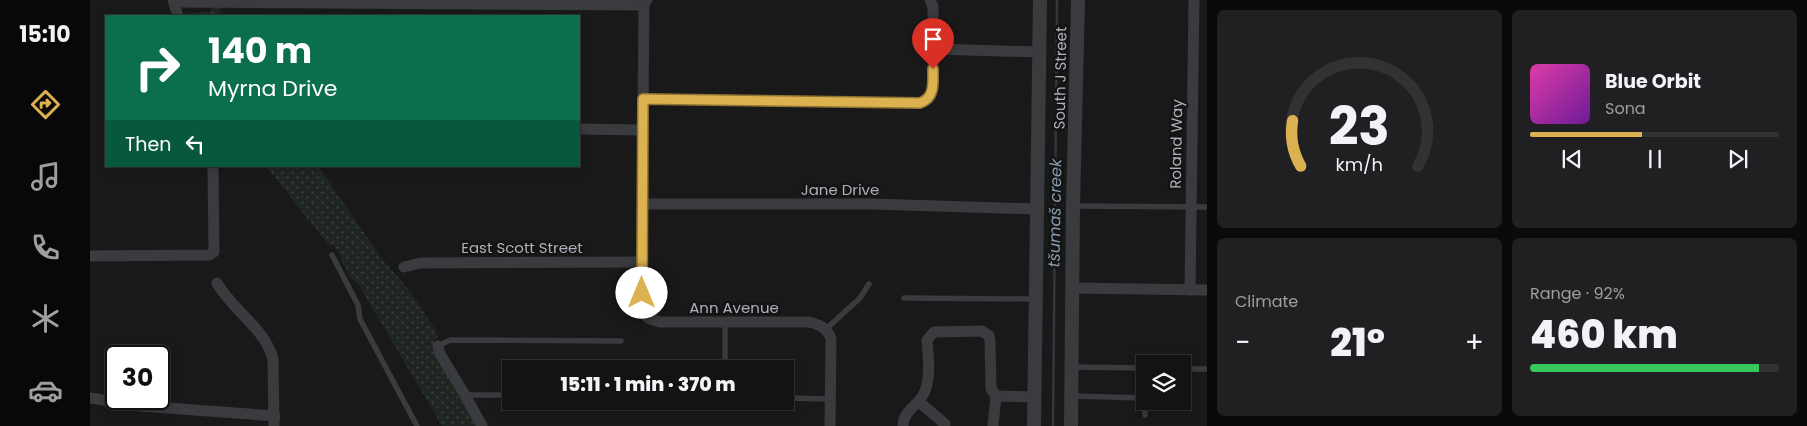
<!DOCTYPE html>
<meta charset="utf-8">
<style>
:root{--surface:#131314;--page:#202022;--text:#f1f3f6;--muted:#9d9ea0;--line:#323234;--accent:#dcb14f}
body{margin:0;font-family:Poppins,sans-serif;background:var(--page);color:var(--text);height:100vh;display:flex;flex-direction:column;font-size:19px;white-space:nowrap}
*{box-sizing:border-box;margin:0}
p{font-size:16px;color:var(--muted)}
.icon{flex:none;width:28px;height:28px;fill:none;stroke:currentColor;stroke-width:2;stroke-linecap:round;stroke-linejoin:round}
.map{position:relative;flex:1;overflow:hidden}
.panel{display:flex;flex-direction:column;gap:10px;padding:10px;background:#0a0a0b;width:600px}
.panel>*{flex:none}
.banner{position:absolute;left:15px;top:15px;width:475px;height:152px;border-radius:0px;box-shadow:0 2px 8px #0003,0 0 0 1px var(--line);background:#0b6e4f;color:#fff;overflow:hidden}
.tools{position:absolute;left:1046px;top:355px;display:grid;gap:10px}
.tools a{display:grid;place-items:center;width:55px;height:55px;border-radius:0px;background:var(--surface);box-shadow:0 2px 8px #0003,0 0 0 1px var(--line);font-size:25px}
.speed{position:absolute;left:15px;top:345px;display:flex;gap:10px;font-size:25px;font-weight:700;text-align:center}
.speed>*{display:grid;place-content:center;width:65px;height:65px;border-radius:50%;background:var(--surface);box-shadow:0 2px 8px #0003,0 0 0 1px var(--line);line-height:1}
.speed .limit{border:2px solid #111;border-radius:8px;background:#fff;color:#111}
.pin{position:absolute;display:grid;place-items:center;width:42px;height:42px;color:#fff;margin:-51px -21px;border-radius:50% 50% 50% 0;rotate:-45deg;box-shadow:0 0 5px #0007}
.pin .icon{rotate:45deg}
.me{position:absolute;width:55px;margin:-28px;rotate:0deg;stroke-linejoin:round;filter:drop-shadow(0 0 4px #0008)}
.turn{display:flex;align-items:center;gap:18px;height:105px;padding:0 20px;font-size:22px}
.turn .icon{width:65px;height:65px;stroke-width:2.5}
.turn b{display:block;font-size:35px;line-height:42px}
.then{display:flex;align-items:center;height:48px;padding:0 20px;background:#0003;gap:10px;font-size:19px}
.big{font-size:38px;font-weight:800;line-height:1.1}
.panel .widget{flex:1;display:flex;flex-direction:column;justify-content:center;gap:8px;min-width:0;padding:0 18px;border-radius:8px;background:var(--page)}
.panel .dial{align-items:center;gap:0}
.dial svg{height:130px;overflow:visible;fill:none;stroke:var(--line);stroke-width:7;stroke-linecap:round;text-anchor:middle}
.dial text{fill:var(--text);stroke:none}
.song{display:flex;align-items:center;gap:15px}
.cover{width:60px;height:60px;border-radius:8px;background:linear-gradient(135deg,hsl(320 70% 55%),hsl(280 70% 35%))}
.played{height:5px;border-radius:2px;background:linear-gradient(90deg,var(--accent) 45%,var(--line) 45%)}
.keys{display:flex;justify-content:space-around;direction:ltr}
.heat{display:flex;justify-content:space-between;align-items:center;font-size:28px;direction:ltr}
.charge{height:8px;border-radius:4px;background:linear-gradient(90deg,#34c759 92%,var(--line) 0)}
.panel .tiles{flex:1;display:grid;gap:10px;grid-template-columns:repeat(2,1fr)}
.trip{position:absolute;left:412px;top:360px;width:292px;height:50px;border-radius:0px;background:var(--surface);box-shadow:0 2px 8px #0003,0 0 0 1px var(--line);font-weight:800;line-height:50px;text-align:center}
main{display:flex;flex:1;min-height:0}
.dock{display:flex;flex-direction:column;width:90px;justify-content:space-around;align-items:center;background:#080808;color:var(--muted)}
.dock .icon{width:35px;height:35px}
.dock .current{color:var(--accent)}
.dock b{font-size:22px;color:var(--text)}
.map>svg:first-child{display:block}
.park{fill:url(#park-dots)}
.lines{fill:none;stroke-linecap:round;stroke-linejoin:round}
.stream{stroke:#30373d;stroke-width:2.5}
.service{stroke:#3a3b3f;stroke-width:5.5}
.minor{stroke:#3a3b3f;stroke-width:11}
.tertiary{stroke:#3a3b3f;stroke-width:14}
.route-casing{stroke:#8f7333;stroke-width:12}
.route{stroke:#dcb14f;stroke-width:9}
.labels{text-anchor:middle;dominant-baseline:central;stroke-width:5;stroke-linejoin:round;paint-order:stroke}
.street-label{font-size:15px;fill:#adb0b8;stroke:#141415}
.water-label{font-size:16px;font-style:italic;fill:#889caf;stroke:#141415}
</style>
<main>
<nav class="dock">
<b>15:10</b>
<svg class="icon current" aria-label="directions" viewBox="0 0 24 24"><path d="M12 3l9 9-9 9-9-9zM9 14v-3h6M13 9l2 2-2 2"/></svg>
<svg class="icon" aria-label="music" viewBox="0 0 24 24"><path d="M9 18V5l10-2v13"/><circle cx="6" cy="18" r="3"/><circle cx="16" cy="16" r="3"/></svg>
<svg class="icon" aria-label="phone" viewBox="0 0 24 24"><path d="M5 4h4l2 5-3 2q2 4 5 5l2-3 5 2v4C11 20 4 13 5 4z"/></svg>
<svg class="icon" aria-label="climate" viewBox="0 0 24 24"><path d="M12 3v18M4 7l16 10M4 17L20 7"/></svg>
<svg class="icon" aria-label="car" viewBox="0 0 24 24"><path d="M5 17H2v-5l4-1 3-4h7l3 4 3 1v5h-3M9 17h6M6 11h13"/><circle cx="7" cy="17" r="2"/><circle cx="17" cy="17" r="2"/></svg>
</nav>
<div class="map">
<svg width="1117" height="426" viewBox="0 0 1117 426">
<defs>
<pattern id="park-dots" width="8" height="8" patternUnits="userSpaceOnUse" patternTransform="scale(1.25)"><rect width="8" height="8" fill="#1f2520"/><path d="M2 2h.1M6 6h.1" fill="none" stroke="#3d423e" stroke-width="1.8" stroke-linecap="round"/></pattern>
</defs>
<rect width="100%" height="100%" fill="#19191a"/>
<g class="park">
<polygon points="118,0 127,0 131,14 170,14 169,16 98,16 101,13 121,12"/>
<polygon points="176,166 228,166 293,260 320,291 349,335 343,343 346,355 386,426 352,426 269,285 260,277 244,245 238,245"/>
</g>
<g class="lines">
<polyline class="stream" points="963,426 967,0"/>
<g class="service">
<polyline points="984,206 1117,207"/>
<polyline points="242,255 268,305 270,319 327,426"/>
<polyline points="814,298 944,299"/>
<polyline points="736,329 770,298 779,284"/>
<polyline points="348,346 360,340 531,341"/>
<polyline points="982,367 1055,368"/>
<polyline points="635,369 635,322"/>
<polyline points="1092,369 1117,369"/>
<polyline points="375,395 421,395"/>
<polyline points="982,396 1052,398 1054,400 1055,415"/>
<polyline points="696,398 741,399"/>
</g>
<g class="minor">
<polyline points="83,0 88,16"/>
<polyline points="84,2 554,5 557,0"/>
<path d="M554,5L551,308L558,318L570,322H719C731,325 737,328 741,339L740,426"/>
<polyline points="843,49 949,52"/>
<polyline points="553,99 830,103 840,97 843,88 843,7 840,0"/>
<polyline points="489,129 553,130"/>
<polyline points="552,204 782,204 947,209"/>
<polyline points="0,256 119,255 124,252 123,166"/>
<polyline points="314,267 330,263 551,262"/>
<path d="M127,283C142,310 175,328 183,359L184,426"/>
<polyline points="983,288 1117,290"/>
<polyline points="1100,290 1104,0"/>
<polyline points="348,346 350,354 375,395 392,426"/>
<polyline points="906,396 945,397"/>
<polyline points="0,398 50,406 185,416"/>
<polyline points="829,402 855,424"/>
<path d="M813,426C813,410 830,405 835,391C841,375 838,356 837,340L844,332L892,331L899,336L900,340L901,389L906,396"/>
<polyline points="903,426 906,396"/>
</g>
<g class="tertiary">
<polyline points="944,426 950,0"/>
<polyline points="981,426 983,206 988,0"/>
</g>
</g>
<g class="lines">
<g class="route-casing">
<path id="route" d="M552,293L553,99L830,103C845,98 843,83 843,69"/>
</g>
<use href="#route" class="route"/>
</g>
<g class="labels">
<g class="street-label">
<text transform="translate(970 78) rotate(-89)">South J Street</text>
<text transform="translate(1086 144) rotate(-89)">Roland Way</text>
<text x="750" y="189">Jane Drive</text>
<text x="432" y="247">East Scott Street</text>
<text x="644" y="307">Ann Avenue</text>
</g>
<g class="water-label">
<text transform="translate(965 213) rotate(-89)">tšumaš creek</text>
</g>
</g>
</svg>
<div class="tools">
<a><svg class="icon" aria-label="layers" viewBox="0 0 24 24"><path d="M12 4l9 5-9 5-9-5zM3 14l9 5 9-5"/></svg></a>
</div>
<div class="speed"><div class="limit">30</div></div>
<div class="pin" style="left:843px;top:69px;background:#d93025"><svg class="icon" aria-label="arrive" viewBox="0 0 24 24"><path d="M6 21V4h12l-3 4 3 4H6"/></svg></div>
<svg class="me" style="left:552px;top:293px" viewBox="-20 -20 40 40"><circle r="19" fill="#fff"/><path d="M0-13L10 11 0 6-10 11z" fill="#dcb14f"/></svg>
<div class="trip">15:11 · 1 min · 370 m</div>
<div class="banner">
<div class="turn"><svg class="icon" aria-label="right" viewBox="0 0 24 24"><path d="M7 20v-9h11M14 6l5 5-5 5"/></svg><div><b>140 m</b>Myrna Drive</div></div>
<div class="then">Then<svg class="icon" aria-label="left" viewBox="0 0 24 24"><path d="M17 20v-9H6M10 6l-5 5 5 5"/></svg></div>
</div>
</div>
<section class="panel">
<div class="tiles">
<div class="widget dial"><svg viewBox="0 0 100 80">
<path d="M14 69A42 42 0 1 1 86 69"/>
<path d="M14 69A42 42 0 0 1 9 41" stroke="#dcb14f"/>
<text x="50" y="56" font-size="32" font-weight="700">23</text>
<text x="50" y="72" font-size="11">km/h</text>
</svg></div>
<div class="widget">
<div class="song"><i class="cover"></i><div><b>Blue Orbit</b><p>Sona</p></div></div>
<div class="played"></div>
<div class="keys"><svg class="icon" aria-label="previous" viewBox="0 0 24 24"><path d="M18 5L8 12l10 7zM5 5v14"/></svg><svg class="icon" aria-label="pause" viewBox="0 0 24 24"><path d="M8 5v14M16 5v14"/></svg><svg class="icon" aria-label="next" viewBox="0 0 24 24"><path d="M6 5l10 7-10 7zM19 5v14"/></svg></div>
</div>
<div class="widget"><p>Climate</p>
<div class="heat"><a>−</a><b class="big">21°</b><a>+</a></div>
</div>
<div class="widget"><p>Range · 92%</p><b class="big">460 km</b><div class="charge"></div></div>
</div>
</section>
</main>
